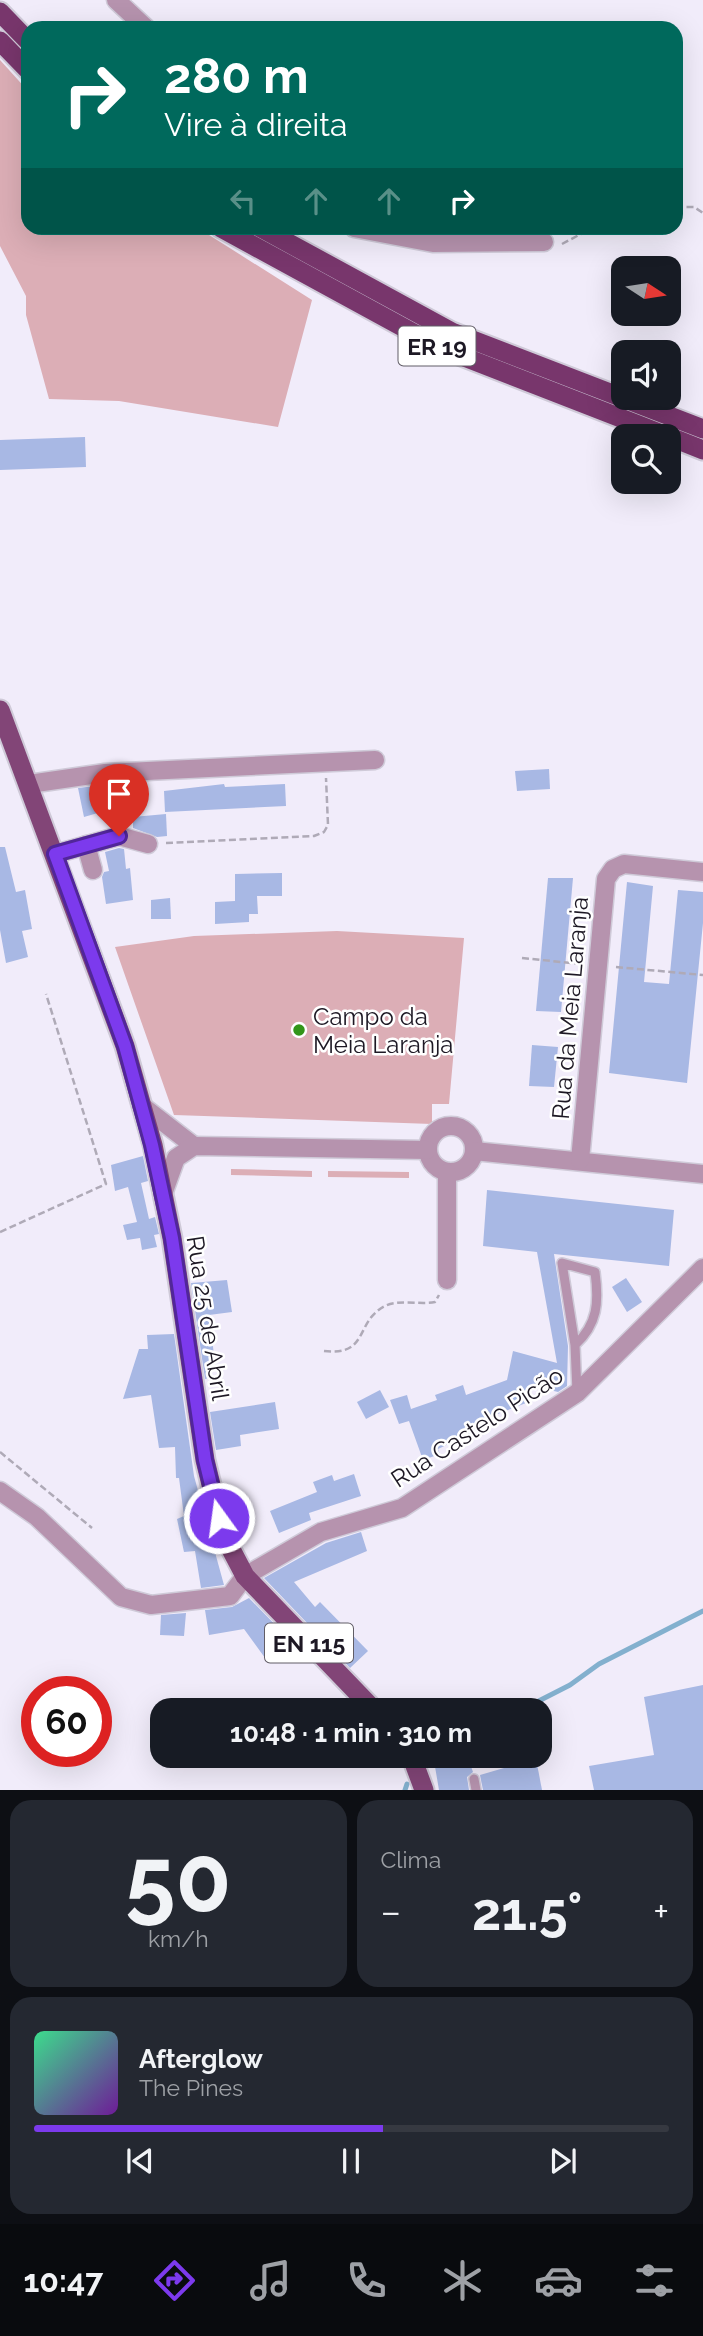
<!DOCTYPE html>
<html lang="pt">
<meta charset="utf-8">
<style>
:root{--surface:#171b24;--page:#242831;--text:#f1f3f6;--muted:#9ea1a6;--line:#363941;--accent:#7c3aed}
body{margin:0;font-family:Raleway,sans-serif;background:var(--page);color:var(--text);height:100vh;display:flex;flex-direction:column;font-size:26px;white-space:nowrap}
*{box-sizing:border-box;margin:0}
p{font-size:23px;color:var(--muted)}
.icon{flex:none;width:38px;height:38px;fill:none;stroke:currentColor;stroke-width:2;stroke-linecap:round;stroke-linejoin:round}
.map{position:relative;height:1790px;overflow:hidden}
.panel{display:flex;flex-direction:column;gap:10px;padding:10px;background:#0d0f14;flex:1}
.panel>*{flex:none}
.banner{position:absolute;left:21px;top:21px;width:662px;height:214px;border-radius:21px;box-shadow:0 7px 28px #0002;background:#00695c;color:#fff;overflow:hidden}
.needle{width:46px;rotate:102deg}
.tools{position:absolute;left:611px;top:256px;display:grid;gap:14px}
.tools a{display:grid;place-items:center;width:70px;height:70px;border-radius:14px;background:var(--surface);box-shadow:0 7px 28px #0002;font-size:35px}
.speed{position:absolute;left:21px;top:1676px;display:flex;gap:14px;font-size:35px;font-weight:700;text-align:center}
.speed>*{display:grid;place-content:center;width:91px;height:91px;border-radius:50%;background:var(--surface);box-shadow:0 7px 28px #0002;line-height:1}
.speed .limit{border:10px solid #d22;background:#fff;color:#111}
.pin{position:absolute;display:grid;place-items:center;width:60px;height:60px;color:#fff;margin:-72px -30px;border-radius:50% 50% 50% 0;rotate:-45deg;box-shadow:0 0 7px #0007}
.pin .icon{rotate:45deg}
.me{position:absolute;width:77px;margin:-38px;rotate:346deg;stroke-linejoin:round;filter:drop-shadow(0 0 5px #0008)}
.turn{display:flex;align-items:center;gap:24px;height:147px;padding:0 28px;font-size:32px}
.turn .icon{width:91px;height:91px;stroke-width:2.5}
.turn b{display:block;font-size:49px;line-height:60px}
.lanes{display:flex;align-items:center;height:66px;padding:0 28px;background:#0003;justify-content:center;gap:35px;direction:ltr}
.lanes .off{opacity:.35}
.big{font-size:52px;font-weight:700;line-height:1.1}
.panel .card{flex:1;display:flex;flex-direction:column;justify-content:center;gap:10px;min-width:0;padding:0 24px;border-radius:21px;background:var(--page)}
.panel .dial{align-items:center;gap:0}
.dial b{font-size:91px;line-height:1}
.song{display:flex;align-items:center;gap:21px}
.cover{width:84px;height:84px;border-radius:10px;background:linear-gradient(135deg,hsl(150 70% 55%),hsl(280 70% 35%))}
.played{height:7px;border-radius:4px;background:linear-gradient(90deg,var(--accent) 55%,var(--line) 55%)}
.keys{display:flex;justify-content:space-around;direction:ltr}
.heat{display:flex;justify-content:space-between;align-items:center;font-size:38px;direction:ltr}
.panel .tiles{flex:1;display:grid;gap:10px;grid-template-columns:1fr 1fr}
.card:last-child{grid-column:span 2}
.trip{position:absolute;left:150px;top:1698px;width:402px;height:70px;border-radius:21px;background:var(--surface);box-shadow:0 7px 28px #0002;font-weight:700;line-height:70px;text-align:center}
.tabs{display:flex;height:112px;justify-content:space-around;align-items:center;background:#090b0e;color:var(--muted)}
.tabs .icon{width:49px;height:49px}
.tabs .current{color:var(--accent)}
.tabs b{font-size:32px;color:var(--text)}
.map>svg:first-child{display:block}
.green{fill:#dcaeb6}
.lines{fill:none;stroke-linecap:round;stroke-linejoin:round}
.stream{stroke:#83b0ce;stroke-width:5}
.building{fill:#a8b8e4}
.service-casing{stroke:#cfcad8;stroke-width:12}
.minor-casing{stroke:#cfcad8;stroke-width:21}
.primary-casing{stroke:#cfcad8;stroke-width:23}
.trunk-casing{stroke:#cfcad8;stroke-width:23}
.path{stroke:#afaab7;stroke-width:2.5;stroke-dasharray:7 3.5;stroke-linecap:butt}
.service{stroke:#b693ae;stroke-width:9}
.minor{stroke:#b693ae;stroke-width:18}
.primary{stroke:#824577;stroke-width:19}
.trunk{stroke:#78366c;stroke-width:19}
.route-casing{stroke:#51269a;stroke-width:18}
.route{stroke:#7c3aed;stroke-width:12}
.poi-dot{fill:#329519;stroke:#fff;stroke-width:2.5}
.labels{text-anchor:middle;dominant-baseline:central;stroke-width:5;stroke-linejoin:round;paint-order:stroke}
.shield{fill:#fff;stroke:#615d66;stroke-width:2}
.shield-label{font-size:23px;font-weight:bold;fill:#1d1824}
.street-label{font-size:24px;fill:#1d1824;stroke:#fff}
.poi-label{font-size:24px;fill:#1d1824;stroke:#fff;text-anchor:start}
</style>
<div class="map">
<svg width="703" height="1790" viewBox="0 0 703 1790">
<rect width="100%" height="100%" fill="#f1ecfa"/>
<g class="green">
<polygon points="0,60 28,91 28,228 198,228 312,300 278,427 119,401 49,399 26,315 26,296 0,246"/>
<polygon points="337,931 464,938 449,1104 432,1104 432,1124 174,1115 115,947 194,936"/>
<polygon points="231,1169 312,1171 312,1177 231,1175"/>
<polygon points="328,1171 409,1172 409,1178 328,1177"/>
</g>
<g class="lines">
<g class="stream">
<polyline points="521,1710 570,1685 599,1664 703,1611"/>
<polyline points="405,1790 407,1784"/>
</g>
</g>
<g class="building">
<polygon points="85,437 86,467 0,470 0,440"/>
<polygon points="549,769 550,789 517,791 515,771"/>
<polygon points="224,784 225,787 285,784 286,806 165,812 164,791"/>
<polygon points="103,785 108,810 84,817 78,788"/>
<polygon points="166,814 167,836 157,837 133,828 133,817"/>
<polygon points="0,847 5,847 16,892 25,890 32,929 22,931 28,957 6,963 0,930"/>
<polygon points="119,848 124,849 126,869 130,868 133,900 106,904 102,877 104,872 109,871 105,852"/>
<polygon points="282,873 282,896 257,896 258,914 249,914 249,922 215,924 215,902 235,901 235,874"/>
<polygon points="548,878 573,878 561,1012 536,1011"/>
<polygon points="627,882 653,886 644,982 669,984 678,890 703,892 703,923 687,1083 609,1073"/>
<polygon points="170,898 171,919 151,919 151,900"/>
<polygon points="532,1045 558,1047 554,1087 529,1086"/>
<polygon points="143,1156 148,1181 141,1183 149,1219 155,1217 159,1234 154,1235 157,1247 142,1250 140,1238 127,1240 123,1225 137,1222 128,1187 115,1191 111,1165"/>
<polygon points="487,1190 674,1210 669,1266 554,1254 568,1346 567,1386 558,1392 530,1385 526,1403 495,1415 497,1421 438,1449 440,1454 423,1460 409,1421 399,1424 390,1400 407,1395 411,1409 437,1400 435,1395 463,1385 466,1395 507,1380 513,1351 557,1363 537,1252 483,1246"/>
<polygon points="626,1278 642,1302 627,1312 612,1287"/>
<polygon points="227,1280 232,1312 209,1315 215,1363 207,1365 209,1378 205,1379 191,1283"/>
<polygon points="174,1334 194,1476 224,1585 201,1588 195,1551 184,1552 177,1519 184,1516 179,1478 176,1478 175,1447 159,1448 151,1395 123,1399 139,1349 148,1349 147,1335"/>
<polygon points="380,1390 389,1407 366,1419 357,1402"/>
<polygon points="275,1402 279,1429 240,1435 241,1446 216,1450 210,1412"/>
<polygon points="354,1474 361,1496 309,1513 311,1520 279,1533 270,1511 317,1492 313,1482 332,1475 334,1481"/>
<polygon points="361,1532 367,1551 294,1582 315,1607 320,1602 368,1651 350,1668 264,1578 326,1543"/>
<polygon points="249,1598 292,1642 268,1662 244,1629 209,1635 205,1610 232,1607"/>
<polygon points="186,1613 184,1636 160,1635 161,1615"/>
<polygon points="703,1685 703,1790 594,1790 589,1766 654,1755 644,1697"/>
<polygon points="433,1755 467,1755 473,1772 467,1777 469,1790 439,1790"/>
<polygon points="537,1764 542,1790 483,1790 480,1775 511,1766"/>
</g>
<g class="lines">
<g class="service-casing">
<g id="service">
<path d="M575,1345C598,1324 599,1302 595,1272L562,1263L575,1345L577,1392"/>
<polyline points="474,1779 476,1790"/>
</g>
</g>
<g class="minor-casing">
<g id="minor">
<polyline points="116,0 146,28"/>
<polyline points="354,228 433,243 544,242"/>
<polyline points="29,784 105,773 375,760"/>
<polyline points="86,845 93,870"/>
<polyline points="55,854 119,836 148,844"/>
<polyline points="141,1105 194,1146"/>
<circle cx="451" cy="1149" r="23"/>
<polyline points="474,1151 703,1174"/>
<polyline points="580,1160 606,879 613,869 624,864 703,872"/>
<polyline points="163,1194 176,1158 194,1146 427,1150"/>
<polyline points="447,1280 447,1173"/>
<polyline points="0,1491 37,1517 121,1597 151,1605 230,1596 245,1576 321,1532 402,1508 577,1393 703,1268"/>
</g>
</g>
<g class="primary-casing">
<g id="primary">
<polyline points="0,710 125,1046 153,1145 172,1238 205,1460 223,1534 245,1576 374,1710"/>
<polyline points="411,1755 424,1790"/>
</g>
</g>
<g class="trunk-casing">
<g id="trunk">
<polyline points="0,12 28,41"/>
<polyline points="0,41 28,70"/>
<polyline points="221,228 441,348 667,436"/>
<polyline points="261,228 452,332 703,429"/>
<polyline points="668,436 703,450"/>
</g>
</g>
<g class="path">
<polyline points="676,207 694,207 703,213"/>
<polyline points="562,244 592,228"/>
<polyline points="166,843 314,836 324,832 328,825 326,778"/>
<polyline points="522,958 581,964"/>
<polyline points="616,967 703,975"/>
<polyline points="0,1232 106,1184 46,994"/>
<path d="M324,1351C370,1356 354,1322 385,1306C399,1299 420,1305 435,1302L439,1295"/>
<polyline points="0,1452 92,1528"/>
</g>
<use href="#service" class="service"/>
<use href="#minor" class="minor"/>
<use href="#primary" class="primary"/>
<use href="#trunk" class="trunk"/>
</g>
<g class="lines">
<g class="route-casing">
<polyline id="route" points="119,836 55,854 125,1046 152,1145 172,1238 205,1460 219,1518"/>
</g>
<use href="#route" class="route"/>
</g>
<circle class="poi-dot" cx="299" cy="1030" r="7"/>
<g class="labels">
<g class="shield">
<rect x="398.5" y="326.5" width="77" height="39" rx="5"/>
<rect x="265" y="1623.5" width="88" height="39" rx="5"/>
</g>
<g class="shield-label">
<text x="437" y="346">ER 19</text>
<text x="309" y="1643">EN 115</text>
</g>
<g class="street-label">
<text transform="translate(570 1008) rotate(-85)">Rua da Meia Laranja</text>
<text transform="translate(208 1318) rotate(81)">Rua 25 de Abril</text>
<text transform="translate(477 1427) rotate(-33)">Rua Castelo Picão</text>
</g>
<g class="poi-label">
<text x="313" y="1016">Campo da<tspan x="313" dy="28">Meia Laranja</tspan></text>
</g>
</g>
</svg>
<div class="tools">
<a><svg class="needle" viewBox="-14 -14 28 28"><path d="M0-13l5 13h-10z" fill="#e53935"/><path d="M0 13l5-13h-10z" fill="#9ea1a6"/></svg></a>
<a><svg class="icon" aria-label="sound" viewBox="0 0 24 24"><path d="M4 9h4l5-4v14l-5-4H4zM17 9q2 3 0 6"/></svg></a>
<a><svg class="icon" aria-label="search" viewBox="0 0 24 24"><circle cx="10" cy="10" r="6"/><path d="M15 15l6 6"/></svg></a>
</div>
<div class="speed"><div class="limit">60</div></div>
<div class="pin" style="left:119px;top:836px;background:#d93025"><svg class="icon" aria-label="arrive" viewBox="0 0 24 24"><path d="M6 21V4h12l-3 4 3 4H6"/></svg></div>
<svg class="me" style="left:219px;top:1518px" viewBox="-20 -20 40 40"><circle r="17" fill="#7c3aed" stroke="#fff" stroke-width="3"/><path d="M0-11L8 9 0 5-8 9z" fill="#fff"/></svg>
<div class="trip">10:48 · 1 min · 310 m</div>
<div class="banner">
<div class="turn"><svg class="icon" aria-label="right" viewBox="0 0 24 24"><path d="M7 20v-9h11M14 6l5 5-5 5"/></svg><div><b>280 m</b>Vire à direita</div></div>
<div class="lanes"><svg class="icon off" aria-label="left" viewBox="0 0 24 24"><path d="M17 20v-9H6M10 6l-5 5 5 5"/></svg><svg class="icon off" aria-label="ahead" viewBox="0 0 24 24"><path d="M12 20V5M6 11l6-6 6 6"/></svg><svg class="icon off" aria-label="ahead" viewBox="0 0 24 24"><path d="M12 20V5M6 11l6-6 6 6"/></svg><svg class="icon" aria-label="right" viewBox="0 0 24 24"><path d="M7 20v-9h11M14 6l5 5-5 5"/></svg></div>
</div>
</div>
<section class="panel">
<div class="tiles">
<div class="card dial"><b>50</b><p>km/h</p></div>
<div class="card"><p>Clima</p>
<div class="heat"><a>−</a><b class="big">21.5°</b><a>+</a></div>
</div>
<div class="card">
<div class="song"><i class="cover"></i><div><b>Afterglow</b><p>The Pines</p></div></div>
<div class="played"></div>
<div class="keys"><svg class="icon" aria-label="previous" viewBox="0 0 24 24"><path d="M18 5L8 12l10 7zM5 5v14"/></svg><svg class="icon" aria-label="pause" viewBox="0 0 24 24"><path d="M8 5v14M16 5v14"/></svg><svg class="icon" aria-label="next" viewBox="0 0 24 24"><path d="M6 5l10 7-10 7zM19 5v14"/></svg></div>
</div>
</div>
</section>
<nav class="tabs">
<b>10:47</b>
<svg class="icon current" aria-label="directions" viewBox="0 0 24 24"><path d="M12 3l9 9-9 9-9-9zM9 14v-3h6M13 9l2 2-2 2"/></svg>
<svg class="icon" aria-label="music" viewBox="0 0 24 24"><path d="M9 18V5l10-2v13"/><circle cx="6" cy="18" r="3"/><circle cx="16" cy="16" r="3"/></svg>
<svg class="icon" aria-label="phone" viewBox="0 0 24 24"><path d="M5 4h4l2 5-3 2q2 4 5 5l2-3 5 2v4C11 20 4 13 5 4z"/></svg>
<svg class="icon" aria-label="climate" viewBox="0 0 24 24"><path d="M12 3v18M4 7l16 10M4 17L20 7"/></svg>
<svg class="icon" aria-label="car" viewBox="0 0 24 24"><path d="M5 17H2v-5l4-1 3-4h7l3 4 3 1v5h-3M9 17h6M6 11h13"/><circle cx="7" cy="17" r="2"/><circle cx="17" cy="17" r="2"/></svg>
<svg class="icon" aria-label="filters" viewBox="0 0 24 24"><path d="M4 7h16M4 17h16"/><circle cx="9" cy="7" r="2"/><circle cx="15" cy="17" r="2"/></svg>
</nav>
